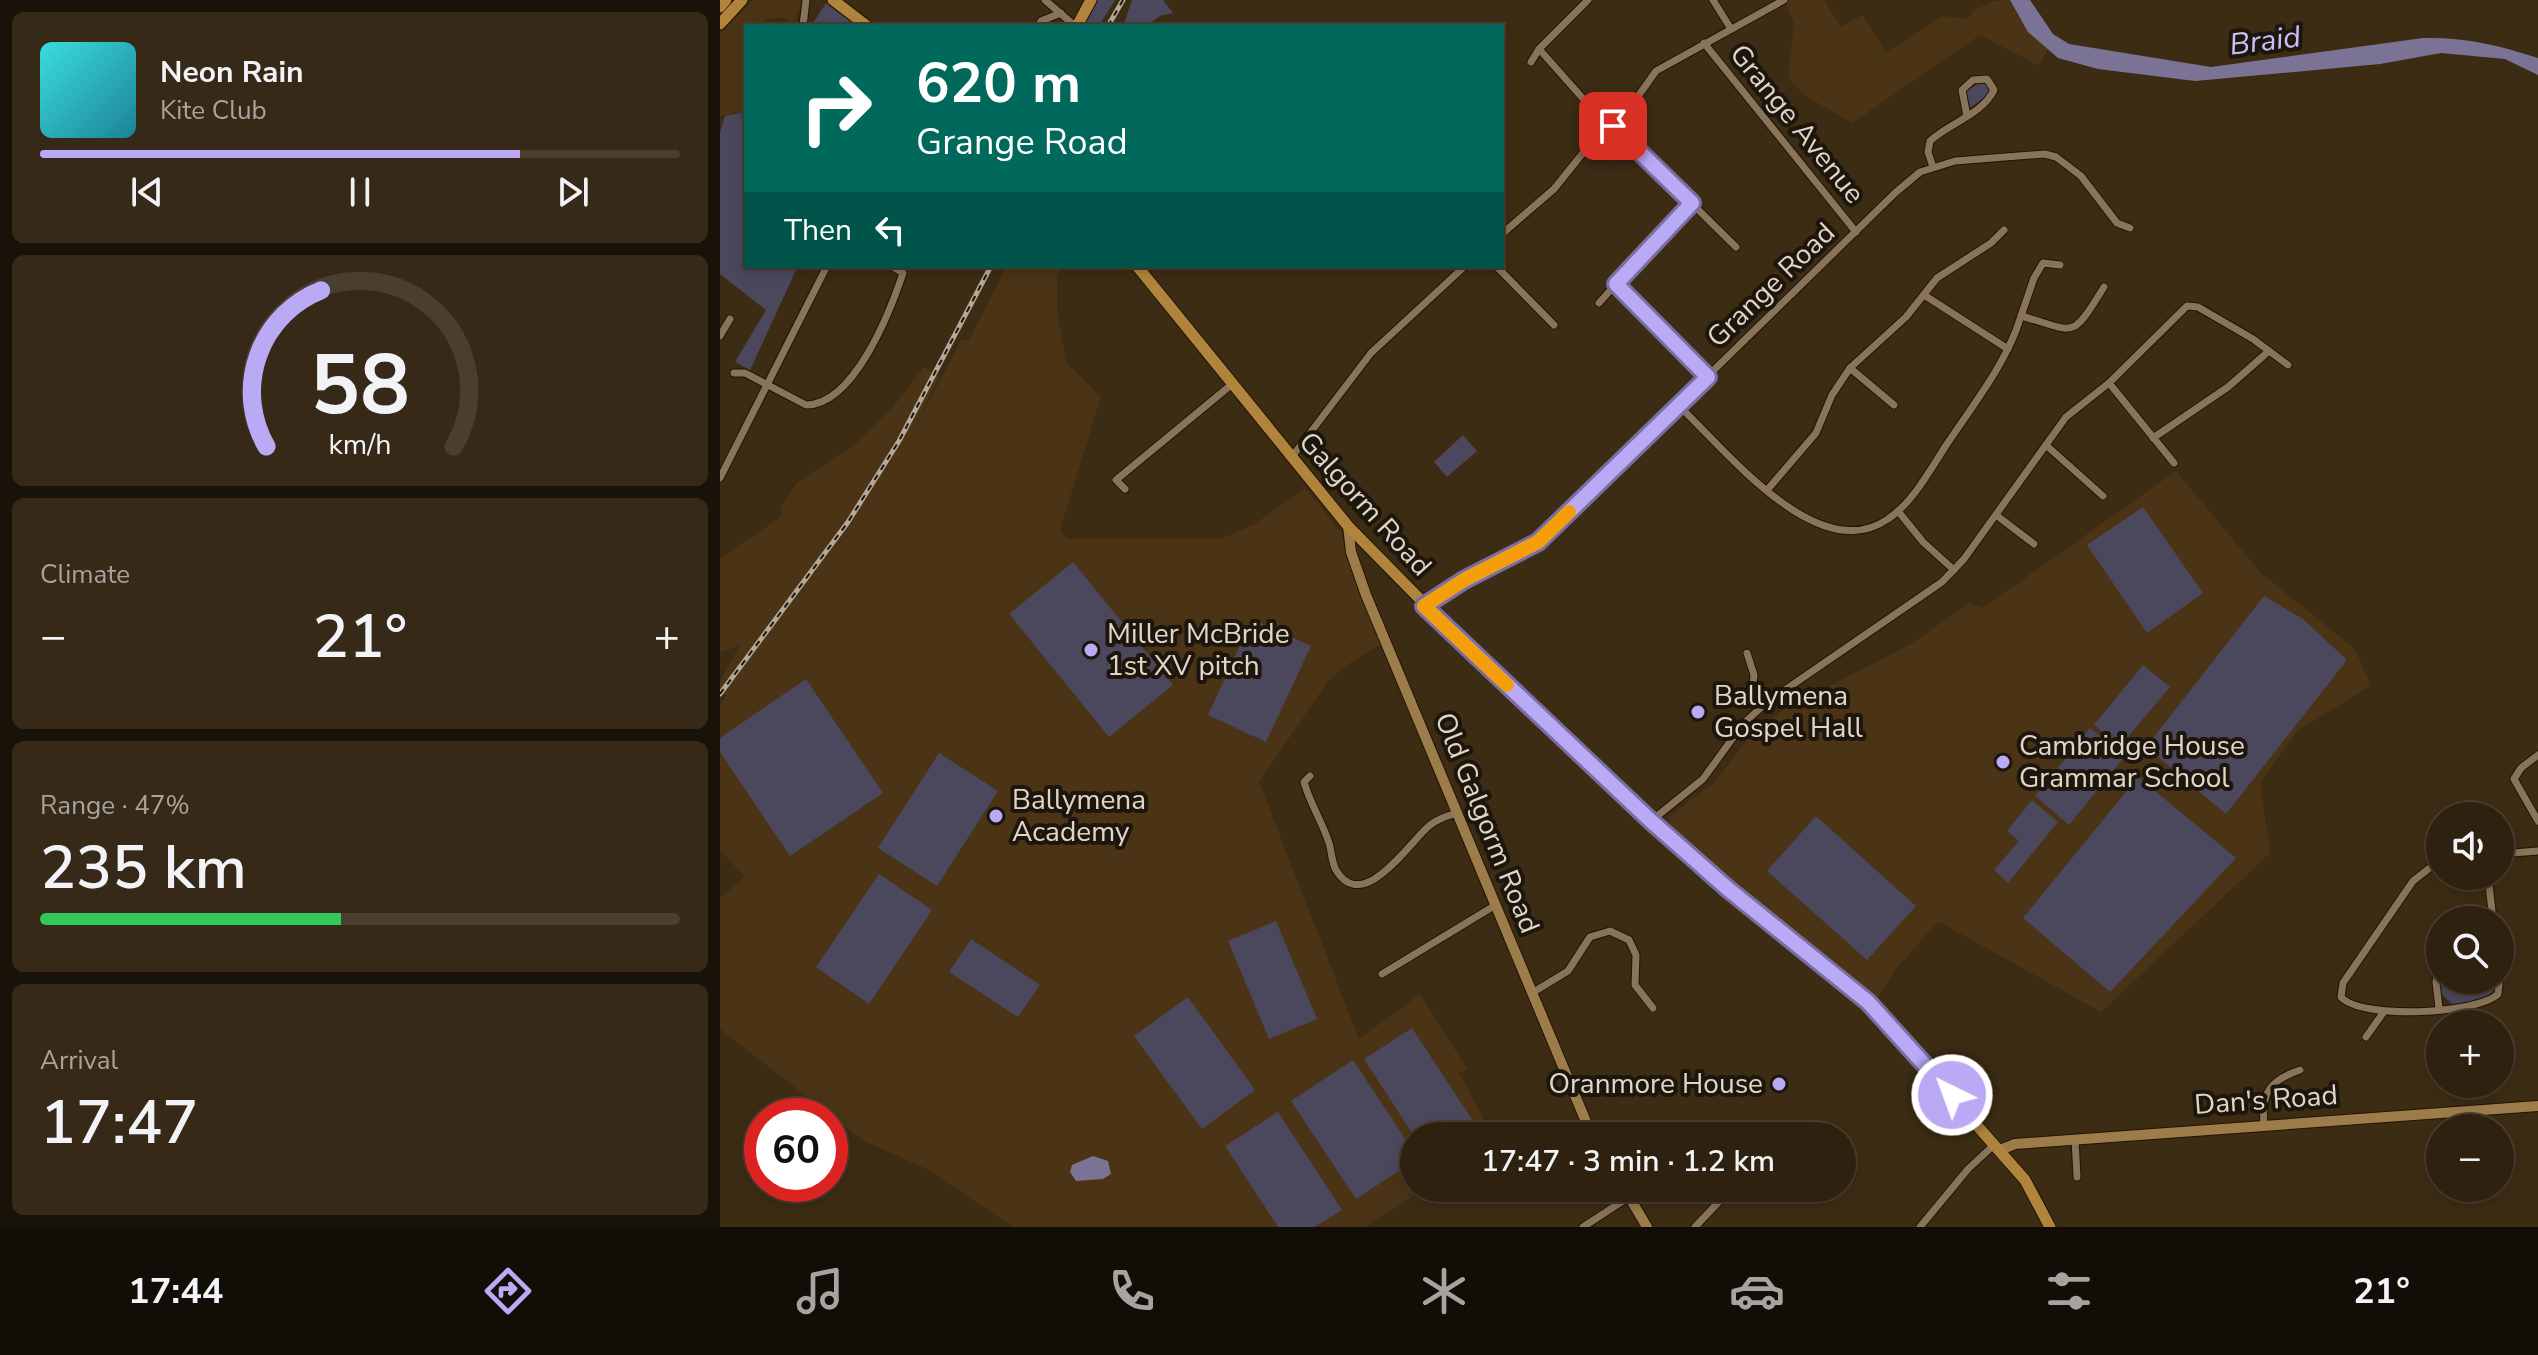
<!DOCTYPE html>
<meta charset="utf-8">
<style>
:root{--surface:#2e210f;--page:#362918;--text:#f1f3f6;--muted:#a7a39e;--line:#493e2f;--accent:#baaaf6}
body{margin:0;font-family:"Nunito Sans",sans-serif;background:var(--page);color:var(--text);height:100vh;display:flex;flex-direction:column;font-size:30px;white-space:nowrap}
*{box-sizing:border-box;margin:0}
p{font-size:26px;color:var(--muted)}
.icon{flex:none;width:44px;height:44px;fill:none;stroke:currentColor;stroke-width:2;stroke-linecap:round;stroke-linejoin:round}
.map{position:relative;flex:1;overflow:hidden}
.panel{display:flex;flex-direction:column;gap:12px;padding:12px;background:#191208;width:720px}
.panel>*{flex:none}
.banner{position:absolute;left:24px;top:24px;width:760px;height:244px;border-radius:0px;box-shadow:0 4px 12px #0003,0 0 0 2px var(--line);background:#00695c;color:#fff;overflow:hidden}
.controls{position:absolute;left:1706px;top:802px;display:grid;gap:16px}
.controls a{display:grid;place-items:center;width:88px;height:88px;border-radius:50%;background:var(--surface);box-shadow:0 4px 12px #0003,0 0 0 2px var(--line);font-size:40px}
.speed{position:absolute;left:24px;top:1098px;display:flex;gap:16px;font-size:40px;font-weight:700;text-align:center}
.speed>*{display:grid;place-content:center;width:104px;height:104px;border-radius:50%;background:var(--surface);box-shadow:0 4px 12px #0003,0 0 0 2px var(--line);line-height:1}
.speed .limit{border:12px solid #d22;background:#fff;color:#111}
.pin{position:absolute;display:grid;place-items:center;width:68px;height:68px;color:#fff;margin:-34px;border-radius:16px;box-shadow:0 4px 12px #0006}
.me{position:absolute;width:88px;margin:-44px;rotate:318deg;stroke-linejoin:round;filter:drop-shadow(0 0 6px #0008)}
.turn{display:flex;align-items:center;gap:28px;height:168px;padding:0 40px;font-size:36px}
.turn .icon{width:104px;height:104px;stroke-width:2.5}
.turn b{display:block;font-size:56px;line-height:68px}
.then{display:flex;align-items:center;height:76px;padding:0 40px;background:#0003;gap:16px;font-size:30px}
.big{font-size:60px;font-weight:600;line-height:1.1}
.panel .tile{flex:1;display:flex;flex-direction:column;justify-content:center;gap:12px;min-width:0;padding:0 28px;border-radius:12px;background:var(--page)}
.panel .dial{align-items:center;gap:0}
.dial svg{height:208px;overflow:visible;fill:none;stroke:var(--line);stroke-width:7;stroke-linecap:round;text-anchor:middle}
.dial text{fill:var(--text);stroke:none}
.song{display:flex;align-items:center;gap:24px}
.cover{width:96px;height:96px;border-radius:12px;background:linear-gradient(135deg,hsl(180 70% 55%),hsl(190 70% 35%))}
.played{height:8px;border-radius:4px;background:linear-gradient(90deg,var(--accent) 75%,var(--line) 75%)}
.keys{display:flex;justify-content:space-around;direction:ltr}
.heat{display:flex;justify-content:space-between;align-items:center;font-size:44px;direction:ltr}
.charge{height:12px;border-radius:6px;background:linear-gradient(90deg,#34c759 47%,var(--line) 0)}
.trip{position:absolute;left:680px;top:1122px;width:456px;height:80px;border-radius:40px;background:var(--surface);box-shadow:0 4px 12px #0003,0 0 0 2px var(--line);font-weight:600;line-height:80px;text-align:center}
.tab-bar{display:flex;height:128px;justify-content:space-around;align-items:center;background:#120d06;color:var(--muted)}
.tab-bar .icon{width:56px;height:56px}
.tab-bar .selected{color:var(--accent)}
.tab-bar b{font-size:36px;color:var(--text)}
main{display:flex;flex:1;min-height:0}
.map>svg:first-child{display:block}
.built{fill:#4a3415}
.green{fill:#4b475d}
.water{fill:#7a7395}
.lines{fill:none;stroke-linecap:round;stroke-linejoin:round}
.street-casing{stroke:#231300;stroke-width:9}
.secondary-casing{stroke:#231300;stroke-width:12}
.primary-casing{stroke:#231300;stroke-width:13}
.street{stroke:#88745b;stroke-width:7}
.secondary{stroke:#9d7c4c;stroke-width:10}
.primary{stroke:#b1843e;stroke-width:11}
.rail-casing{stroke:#b4a897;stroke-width:5}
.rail{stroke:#1d160c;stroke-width:2;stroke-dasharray:6;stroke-linecap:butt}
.route-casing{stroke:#796ea0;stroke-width:20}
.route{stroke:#baaaf6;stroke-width:14}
.slow{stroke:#f59e0b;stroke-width:14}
.poi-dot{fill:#baaaf6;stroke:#1d160c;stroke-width:3}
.labels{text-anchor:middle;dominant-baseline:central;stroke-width:8;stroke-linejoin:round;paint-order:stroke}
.street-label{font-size:28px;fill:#e0d5c7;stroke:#1d160c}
.poi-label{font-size:28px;fill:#e0d5c7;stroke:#1d160c;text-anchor:start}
.water-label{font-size:30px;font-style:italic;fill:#cabffa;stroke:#1d160c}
</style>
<main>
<section class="panel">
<div class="tile">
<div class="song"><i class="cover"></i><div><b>Neon Rain</b><p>Kite Club</p></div></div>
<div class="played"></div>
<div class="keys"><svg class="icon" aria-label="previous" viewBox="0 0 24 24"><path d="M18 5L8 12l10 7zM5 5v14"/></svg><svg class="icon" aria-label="pause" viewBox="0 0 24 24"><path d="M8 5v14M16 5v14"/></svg><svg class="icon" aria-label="next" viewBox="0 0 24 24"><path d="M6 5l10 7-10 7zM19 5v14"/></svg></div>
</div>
<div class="tile dial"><svg viewBox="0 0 100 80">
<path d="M14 69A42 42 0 1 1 86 69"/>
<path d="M14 69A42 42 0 0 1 35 9" stroke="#baaaf6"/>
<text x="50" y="56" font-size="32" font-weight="700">58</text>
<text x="50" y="72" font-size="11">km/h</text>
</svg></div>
<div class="tile"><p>Climate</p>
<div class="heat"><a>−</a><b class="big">21°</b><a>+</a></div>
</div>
<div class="tile"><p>Range · 47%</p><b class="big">235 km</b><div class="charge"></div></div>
<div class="tile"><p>Arrival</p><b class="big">17:47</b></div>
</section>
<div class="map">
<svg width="1818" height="1227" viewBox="0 0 1818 1227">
<rect width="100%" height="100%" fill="#3d2c14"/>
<g class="built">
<polygon points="33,0 82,0 75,23 59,17 44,20 45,26 26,26 26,112 0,116 0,34"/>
<polygon points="1070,0 1104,0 1121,27 1143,15 1166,53 1222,16 1247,19 1255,10 1274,1 1290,0 1308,32 1328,49 1319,66 1260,35 1132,123 1086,96 1068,78 1074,23 1066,3"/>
<polygon points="287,266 342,266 337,275 337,310 346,362 381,397 340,530 347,539 503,538 535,524 585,488 620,531 663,648 658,646 625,666 608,681 539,782 639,1039 700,994 747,1069 739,1073 773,1136 694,1136 694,1188 706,1188 645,1227 293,1227 209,1170 144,1141 0,1029 0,898 25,877 0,850 0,706 7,696 0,690 0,682 20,645 0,652 0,559 63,515 60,508 77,483 134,445 173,407 204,367 219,377 188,442 241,340 249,340"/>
<polygon points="1456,471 1540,572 1635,649 1651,686 1578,730 1540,783 1550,853 1381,1012 1218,921 1176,969 1157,999 1018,888 951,827 948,817 994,783 1027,740 1080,695 1100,691 1193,643 1248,603 1263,608"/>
</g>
<g class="green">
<polygon points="376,0 395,0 379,26 363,26"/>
<polygon points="412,0 443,0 453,13 440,16 426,26 403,26"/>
<polygon points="106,3 137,26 91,26"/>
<polygon points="1263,81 1270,88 1268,95 1248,109 1245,92"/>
<polygon points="26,112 26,266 78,266 30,370 15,362 46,310 0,274 0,132 5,116"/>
<polygon points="743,435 757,451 727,477 714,462"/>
<polygon points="1423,507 1483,593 1427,633 1367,545"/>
<polygon points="353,562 453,685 389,737 289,614"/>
<polygon points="1544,596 1583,619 1627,660 1506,814 1426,747"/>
<polygon points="532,619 591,646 546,742 488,715"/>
<polygon points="1423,665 1450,687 1400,746 1374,725"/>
<polygon points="86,679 163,793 70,856 0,752 0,738"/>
<polygon points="1370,728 1405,756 1349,825 1315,796"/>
<polygon points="219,753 278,791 217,886 158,848"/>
<polygon points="1418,777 1516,858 1390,992 1303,918"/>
<polygon points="1312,800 1338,822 1288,883 1274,870 1299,841 1287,831"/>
<polygon points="1096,816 1196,906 1147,960 1047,871"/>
<polygon points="159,874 212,910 149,1004 96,967"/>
<polygon points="556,921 597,1019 549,1039 508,941"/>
<polygon points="251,939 320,985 298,1017 229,972"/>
<path d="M1720,980H1776C1774,1004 1751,1002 1732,1004L1722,994Z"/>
<polygon points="468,997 535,1090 482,1129 414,1036"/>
<polygon points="692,1028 753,1121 730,1136 694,1136 644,1059"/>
<polygon points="633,1060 694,1152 694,1161 636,1199 571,1101"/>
<polygon points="558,1112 622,1210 595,1227 558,1227 505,1146"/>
</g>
<g class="water">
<path d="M1290,0H1310L1333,34L1349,44L1491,67L1703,38C1745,37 1778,45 1818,58V75L1785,59L1721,53L1660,64L1475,81L1378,69L1338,58L1308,32Z"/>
<polygon points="373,1156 388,1161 391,1174 383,1179 356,1181 350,1172 352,1165"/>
</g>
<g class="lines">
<g class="street-casing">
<g id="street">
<polyline points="325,0 355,26"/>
<polyline points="868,0 819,49 890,129"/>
<polyline points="993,0 1011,29"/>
<polyline points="83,26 86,0"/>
<polyline points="319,26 321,21 341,13"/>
<polyline points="984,43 1136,232"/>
<polyline points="811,62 819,49"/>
<polyline points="893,126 1016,247"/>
<path d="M1213,167L1208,152L1210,141C1229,123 1262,115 1274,90L1267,79L1253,80L1242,90L1247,116"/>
<polyline points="972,203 896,284 988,377"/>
<polyline points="782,234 834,189 867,148 902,119 936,71 1064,0"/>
<path d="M1340,265L1323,263L1314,278L1301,316C1356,331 1350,342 1384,287"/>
<polyline points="776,266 834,325"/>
<polyline points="1204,295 1288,349"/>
<polyline points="879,303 896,284"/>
<polyline points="0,336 10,319"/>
<polyline points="1130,368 1174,405"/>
<path d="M14,373H25L86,405C134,405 170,312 183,273L172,266"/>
<polyline points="1389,383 1454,463"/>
<path d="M959,406C1006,450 1098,568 1168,519C1192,503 1209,472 1225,447C1252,406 1287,363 1301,316"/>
<polyline points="1433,438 1508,387 1549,351"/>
<polyline points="1327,446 1383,496"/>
<polyline points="571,458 651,353 745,266"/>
<polyline points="0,478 107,266"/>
<polyline points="405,489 396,480 511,385"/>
<polyline points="1048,489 1096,433 1112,395 1130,368 1186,317 1217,278 1271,243 1284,230"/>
<polyline points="1178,511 1203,542 1234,570"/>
<polyline points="1276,515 1314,544"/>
<polyline points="704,606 744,580 818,542 1175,193 1200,172 1235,161 1325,154 1336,157 1361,176 1397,223 1410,228"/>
<polyline points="1027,653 1034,675 1033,685 1046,703"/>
<polyline points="1818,755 1801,768 1794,779 1818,821"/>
<path d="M590,776L584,782C590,803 601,820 608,840C612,850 611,861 616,870C643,916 691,840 709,826C717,819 727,816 737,813"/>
<polyline points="931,821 983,779 1023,724 1046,703 1222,582 1244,559 1346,417 1389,383 1467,306 1478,307 1533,339 1568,365"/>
<polyline points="1780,854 1818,851"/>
<path d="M1720,860L1693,881L1623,983L1621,997C1642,1020 1757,1014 1778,994L1780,974"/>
<polyline points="1768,876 1773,920"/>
<polyline points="662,974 774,906"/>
<polyline points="812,993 848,971 870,937 890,931 909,940 916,955 915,985 933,1008"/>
<polyline points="1719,1008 1716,982 1720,963"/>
<polyline points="1646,1037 1663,1013"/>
<path d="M1544,1124C1541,1093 1550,1080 1580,1070"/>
<polyline points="1355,1139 1357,1177"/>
<polyline points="863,1227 909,1197"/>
<polyline points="975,1227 1012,1188"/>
<polyline points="1200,1227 1248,1169 1275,1144"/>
</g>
</g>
<g class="secondary-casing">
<g id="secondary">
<polyline points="628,526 631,552 646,595 872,1136"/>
<polyline points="1280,1150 1295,1144 1818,1106"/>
<polyline points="904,1188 927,1227"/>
</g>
</g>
<g class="primary-casing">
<g id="primary">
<polyline points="113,0 147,26"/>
<polyline points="0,7 6,0"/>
<polyline points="0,24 22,0"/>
<polyline points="357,26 371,0"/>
<polyline points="417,266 628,526 746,646 931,821 1008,889 1148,1002 1305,1180 1330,1227"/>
</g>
</g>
<use href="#street" class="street"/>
<use href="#secondary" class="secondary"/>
<use href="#primary" class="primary"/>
<g class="rail-casing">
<g id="rail">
<polyline points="388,26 403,0"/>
<polyline points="0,694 128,522 179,441 271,266"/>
</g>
</g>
<use href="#rail" class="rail"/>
</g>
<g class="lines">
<g class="route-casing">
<polyline id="route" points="893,126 972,203 896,284 988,377 818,542 744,580 704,606 931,821 1008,889 1148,1002 1232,1095"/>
</g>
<use href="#route" class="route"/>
<polyline class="slow" points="787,685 704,606 744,580 818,542 849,512"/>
</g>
<g class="poi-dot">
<circle cx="371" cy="650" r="8"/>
<circle cx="978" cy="712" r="8"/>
<circle cx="1283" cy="762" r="8"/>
<circle cx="276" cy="816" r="8"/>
<circle cx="1059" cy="1084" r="8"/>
</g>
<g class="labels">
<g class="street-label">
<text transform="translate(1077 124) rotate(51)">Grange Avenue</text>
<text transform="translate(1051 285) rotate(-44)">Grange Road</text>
<text transform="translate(645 504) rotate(48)">Galgorm Road</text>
<text transform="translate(767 823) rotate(68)">Old Galgorm Road</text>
<text transform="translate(1546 1100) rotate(-4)">Dan's Road</text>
</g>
<g class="poi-label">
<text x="387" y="634">Miller McBride<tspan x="387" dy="32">1st XV pitch</tspan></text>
<text x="994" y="696">Ballymena<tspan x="994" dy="32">Gospel Hall</tspan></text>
<text x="1299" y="746">Cambridge House<tspan x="1299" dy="32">Grammar School</tspan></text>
<text x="292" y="800">Ballymena<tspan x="292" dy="32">Academy</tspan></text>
<text x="1043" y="1084" text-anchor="end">Oranmore House</text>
</g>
<g class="water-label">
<text transform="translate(1545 41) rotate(-7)">Braid</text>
</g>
</g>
</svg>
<div class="controls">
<a><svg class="icon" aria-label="sound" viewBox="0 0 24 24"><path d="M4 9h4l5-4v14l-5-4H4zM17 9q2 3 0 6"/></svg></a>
<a><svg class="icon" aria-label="search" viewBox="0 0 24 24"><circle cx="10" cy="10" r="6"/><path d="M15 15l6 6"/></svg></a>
<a>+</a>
<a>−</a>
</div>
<div class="speed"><div class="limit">60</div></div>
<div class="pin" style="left:893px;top:126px;background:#d93025"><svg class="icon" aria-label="arrive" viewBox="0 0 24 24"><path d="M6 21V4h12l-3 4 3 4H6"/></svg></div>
<svg class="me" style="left:1232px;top:1095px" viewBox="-20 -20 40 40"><circle r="17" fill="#baaaf6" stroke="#fff" stroke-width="3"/><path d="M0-11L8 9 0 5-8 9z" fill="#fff"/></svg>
<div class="trip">17:47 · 3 min · 1.2 km</div>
<div class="banner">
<div class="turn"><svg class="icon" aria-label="right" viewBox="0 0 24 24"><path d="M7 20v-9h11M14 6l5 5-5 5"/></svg><div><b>620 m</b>Grange Road</div></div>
<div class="then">Then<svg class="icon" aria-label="left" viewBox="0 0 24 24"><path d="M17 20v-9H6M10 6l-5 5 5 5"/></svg></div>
</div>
</div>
</main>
<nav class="tab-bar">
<b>17:44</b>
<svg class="icon selected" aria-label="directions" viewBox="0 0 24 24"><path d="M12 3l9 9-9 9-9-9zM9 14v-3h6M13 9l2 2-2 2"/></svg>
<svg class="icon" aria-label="music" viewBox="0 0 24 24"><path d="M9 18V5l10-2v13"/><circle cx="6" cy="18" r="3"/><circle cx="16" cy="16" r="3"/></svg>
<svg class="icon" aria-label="phone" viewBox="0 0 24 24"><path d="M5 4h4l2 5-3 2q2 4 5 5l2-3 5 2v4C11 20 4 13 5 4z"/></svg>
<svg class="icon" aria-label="climate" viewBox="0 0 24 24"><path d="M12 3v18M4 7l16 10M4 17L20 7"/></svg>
<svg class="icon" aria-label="car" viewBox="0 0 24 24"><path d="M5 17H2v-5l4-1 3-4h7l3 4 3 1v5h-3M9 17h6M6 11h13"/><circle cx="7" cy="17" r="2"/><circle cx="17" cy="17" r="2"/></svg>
<svg class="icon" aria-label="filters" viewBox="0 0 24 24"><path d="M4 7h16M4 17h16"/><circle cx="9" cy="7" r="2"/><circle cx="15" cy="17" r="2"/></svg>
<b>21°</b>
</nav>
